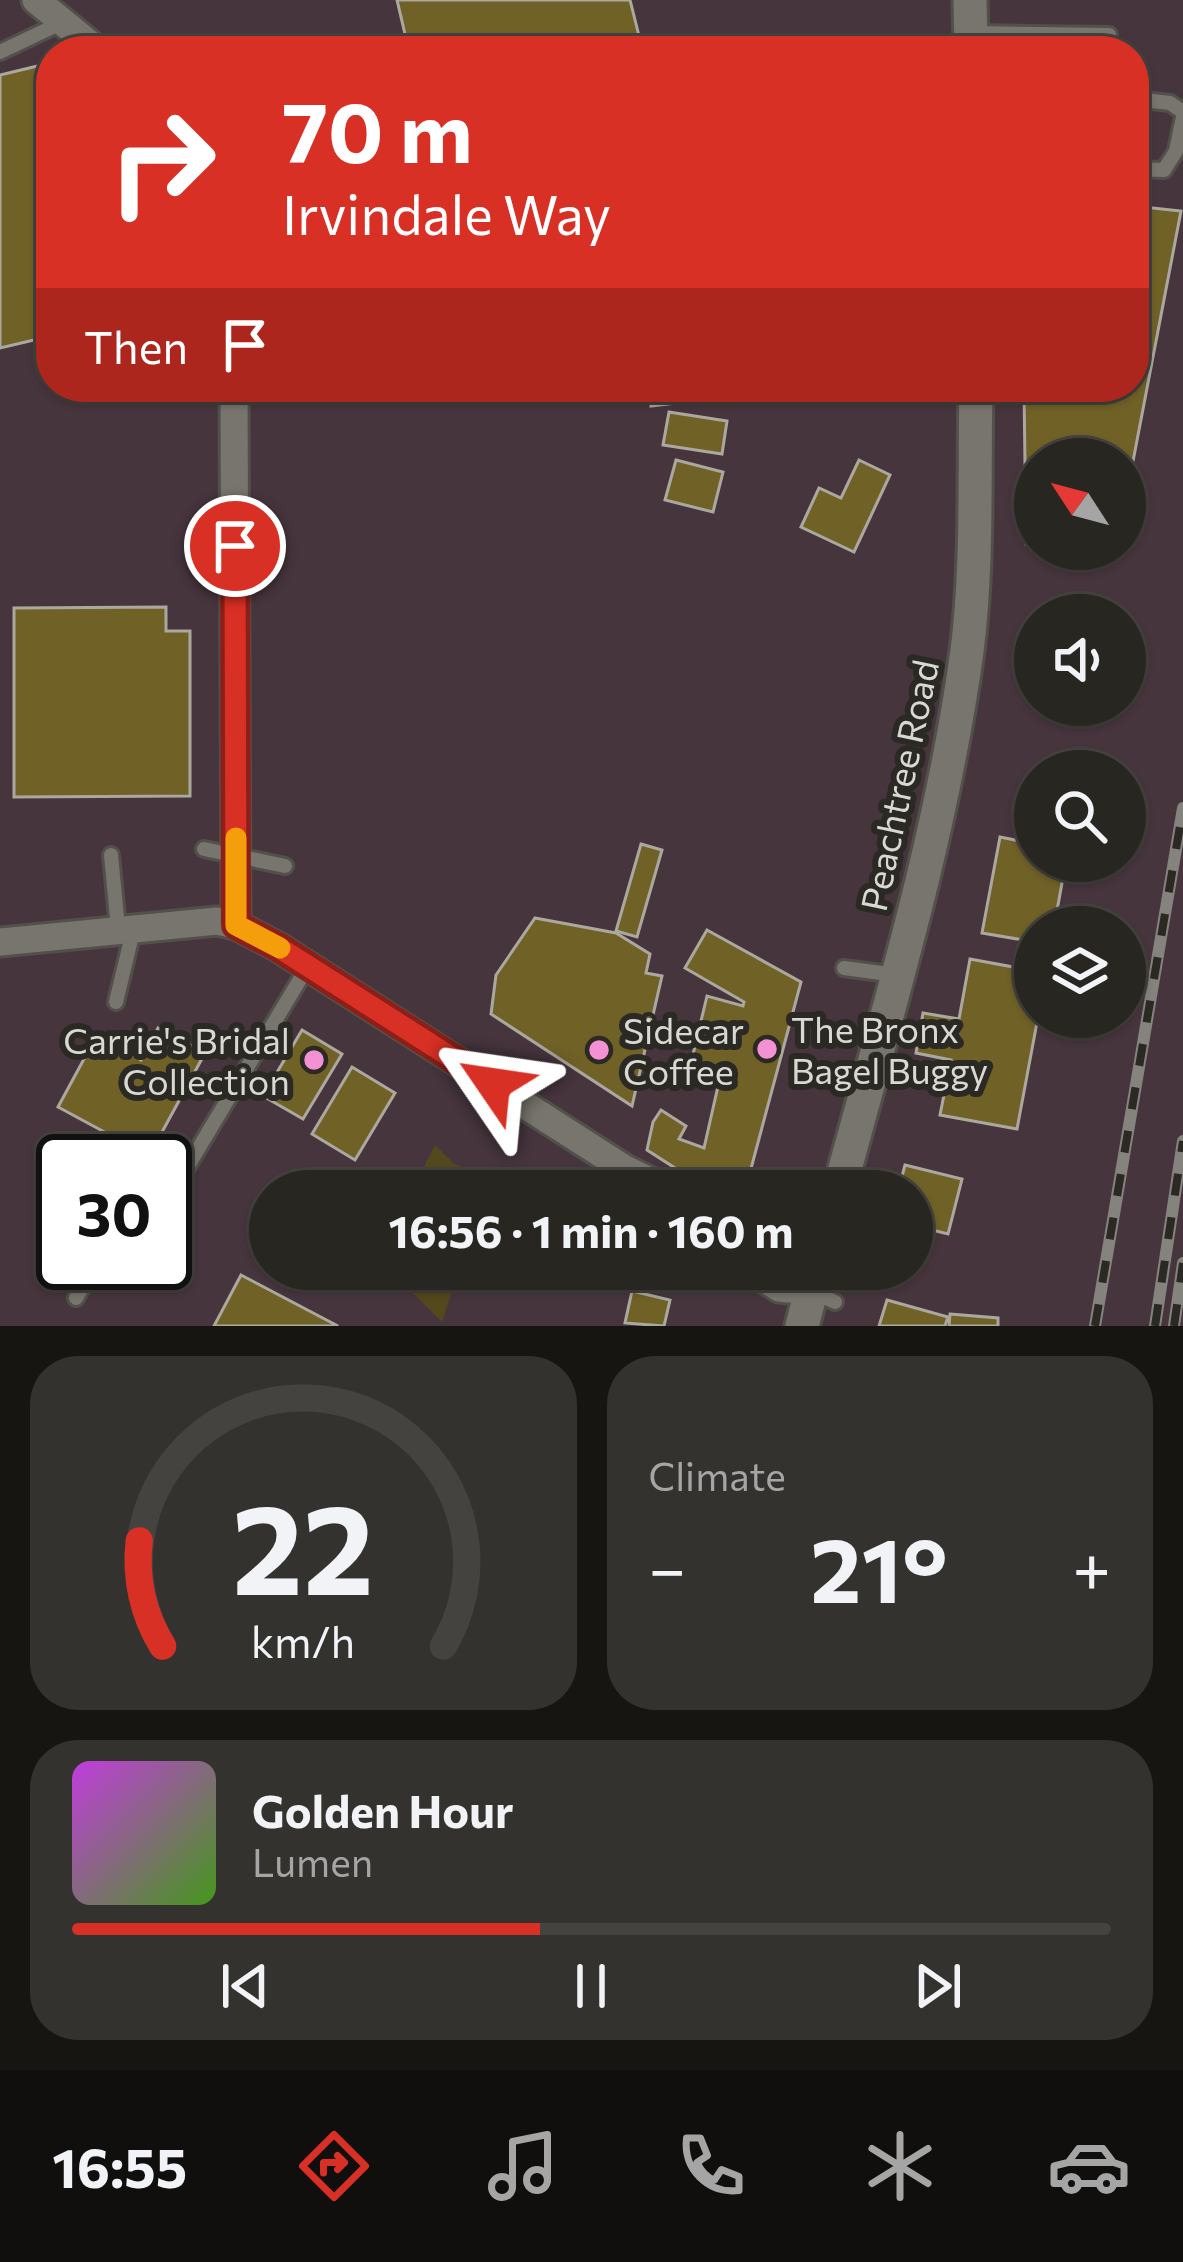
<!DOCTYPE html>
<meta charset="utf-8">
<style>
:root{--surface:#282621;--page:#34322e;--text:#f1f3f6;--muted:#a5a5a5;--line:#44433f;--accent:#d93025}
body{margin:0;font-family:Commissioner,sans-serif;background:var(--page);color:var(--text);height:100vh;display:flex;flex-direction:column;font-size:45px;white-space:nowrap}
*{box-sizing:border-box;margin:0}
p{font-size:39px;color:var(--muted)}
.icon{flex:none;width:66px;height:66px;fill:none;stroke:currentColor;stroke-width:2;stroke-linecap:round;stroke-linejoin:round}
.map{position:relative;height:1326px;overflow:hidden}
.panel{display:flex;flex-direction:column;gap:30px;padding:30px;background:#161512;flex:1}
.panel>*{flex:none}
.top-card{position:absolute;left:36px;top:36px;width:1113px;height:366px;border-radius:48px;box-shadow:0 3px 9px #0004,0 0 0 3px var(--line);background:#d93025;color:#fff;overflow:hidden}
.needle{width:78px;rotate:306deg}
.controls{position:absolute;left:1014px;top:438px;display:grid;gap:24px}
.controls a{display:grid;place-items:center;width:132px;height:132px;border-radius:50%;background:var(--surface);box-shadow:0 3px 9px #0004,0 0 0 3px var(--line);font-size:60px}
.speed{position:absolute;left:36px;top:1134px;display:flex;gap:24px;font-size:60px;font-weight:700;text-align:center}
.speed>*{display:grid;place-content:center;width:156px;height:156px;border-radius:50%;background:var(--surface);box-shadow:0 3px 9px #0004,0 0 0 3px var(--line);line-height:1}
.speed .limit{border:6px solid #111;border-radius:18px;background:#fff;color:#111}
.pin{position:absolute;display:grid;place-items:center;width:102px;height:102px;color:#fff;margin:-51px;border:6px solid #fff;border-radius:50%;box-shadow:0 3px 12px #0007}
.me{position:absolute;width:132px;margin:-66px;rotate:302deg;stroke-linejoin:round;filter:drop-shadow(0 0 9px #0008)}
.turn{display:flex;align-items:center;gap:42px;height:252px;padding:0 48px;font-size:54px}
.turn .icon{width:156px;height:156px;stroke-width:2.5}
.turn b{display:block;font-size:84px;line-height:102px}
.then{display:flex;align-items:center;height:114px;padding:0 48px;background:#0003;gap:24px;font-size:45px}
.big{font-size:90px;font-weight:700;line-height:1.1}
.panel .widget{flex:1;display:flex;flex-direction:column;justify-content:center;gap:18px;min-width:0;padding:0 42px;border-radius:48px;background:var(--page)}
.panel .dial{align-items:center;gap:0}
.dial svg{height:312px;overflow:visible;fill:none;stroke:var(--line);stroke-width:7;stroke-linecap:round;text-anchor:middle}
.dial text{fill:var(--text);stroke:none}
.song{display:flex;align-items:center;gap:36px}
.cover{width:144px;height:144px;border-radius:18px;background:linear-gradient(135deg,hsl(290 70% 55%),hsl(100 70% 35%))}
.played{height:12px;border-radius:6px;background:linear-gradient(90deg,var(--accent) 45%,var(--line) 45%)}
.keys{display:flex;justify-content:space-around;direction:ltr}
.heat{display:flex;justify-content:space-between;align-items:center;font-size:66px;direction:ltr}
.panel .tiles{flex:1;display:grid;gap:30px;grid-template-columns:1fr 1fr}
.widget:last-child{grid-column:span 2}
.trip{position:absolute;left:249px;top:1170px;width:684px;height:120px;border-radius:60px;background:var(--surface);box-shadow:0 3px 9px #0004,0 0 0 3px var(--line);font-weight:700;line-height:120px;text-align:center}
.tab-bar{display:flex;height:192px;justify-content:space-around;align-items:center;background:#100f0d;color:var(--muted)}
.tab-bar .icon{width:84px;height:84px}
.tab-bar .current{color:var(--accent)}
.tab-bar b{font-size:54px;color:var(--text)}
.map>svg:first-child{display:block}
.commercial{fill:#47353e;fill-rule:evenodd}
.green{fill:#54491c}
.building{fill:#706127;stroke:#aaa89f;stroke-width:3}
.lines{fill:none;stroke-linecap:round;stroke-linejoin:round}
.service-casing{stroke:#52504a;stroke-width:20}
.minor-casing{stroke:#52504a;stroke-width:33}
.tertiary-casing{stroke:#52504a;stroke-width:39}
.service{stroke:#77756d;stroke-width:14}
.minor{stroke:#77756d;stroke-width:27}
.tertiary{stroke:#77756d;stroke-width:33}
.rail-casing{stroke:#85837d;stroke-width:12}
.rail{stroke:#2b2923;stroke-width:8;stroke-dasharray:22;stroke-linecap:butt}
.route-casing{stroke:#8d1f18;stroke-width:30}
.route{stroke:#d93025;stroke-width:21}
.slow{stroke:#f59e0b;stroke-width:21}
.poi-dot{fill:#f491d3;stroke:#2b2923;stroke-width:4.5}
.labels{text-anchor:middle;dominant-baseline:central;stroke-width:12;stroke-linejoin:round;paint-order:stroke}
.street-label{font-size:36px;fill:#d9d8d3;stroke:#2b2923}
.poi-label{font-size:36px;fill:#d9d8d3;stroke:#2b2923;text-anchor:start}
</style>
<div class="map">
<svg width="1183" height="1326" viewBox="0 0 1183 1326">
<rect width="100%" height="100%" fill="#35332c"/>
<path class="commercial" d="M0,0H1183V1326H0ZM51,51H1134V387H51ZM1035,459H1125V549H1035ZM1035,615H1125V705H1035ZM1035,771H1125V861H1035ZM1035,927H1125V1017H1035ZM63,1161H165V1263H63ZM270,1191H912V1269H270Z"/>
<g class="green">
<polygon points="435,1145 454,1164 489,1175 484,1191 412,1191"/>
<polygon points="389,1269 459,1269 442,1322"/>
</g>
<g class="building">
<polygon points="397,0 630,0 639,36 578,51 409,51"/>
<polygon points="46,64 51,68 51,336 0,348 0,75"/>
<polygon points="1134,206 1181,211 1125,503 1125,459 1035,459 1035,543 1026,544 1024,387 1134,387"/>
<polygon points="649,387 726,387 727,397 651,406"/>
<polygon points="669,412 727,421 722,454 663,445"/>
<polygon points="676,460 723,472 713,512 665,500"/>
<polygon points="859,460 890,475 854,552 801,527 819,488 841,498"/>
<polygon points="166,607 166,631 190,631 190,796 14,797 14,608"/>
<polygon points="1000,837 1035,844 1035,861 1066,861 1054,927 1035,927 1035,942 982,933"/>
<polygon points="641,844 662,850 637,937 616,931"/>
<polygon points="535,918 616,933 650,954 646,973 662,976 632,1106 491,1014 496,975"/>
<polygon points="707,930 801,982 745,1191 711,1191 647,1150 653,1122 661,1110 686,1126 679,1139 704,1148 721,1073 690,1067 707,996 743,1006 744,1002 685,968"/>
<polygon points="970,959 1035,971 1035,1017 1038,1017 1017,1129 940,1115 951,1060 916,1053 923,1013 959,1019"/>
<polygon points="158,1028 205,1053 149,1156 58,1107 97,1035 108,1041 112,1034 135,1046 130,1053 141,1060"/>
<polygon points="302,1030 342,1054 303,1119 263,1096"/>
<polygon points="352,1067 395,1093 355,1160 312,1134"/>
<polygon points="905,1165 962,1179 948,1234 912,1225 912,1191 898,1191"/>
<polygon points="241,1275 338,1326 214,1326"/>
<polygon points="632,1291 670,1300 664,1326 625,1323"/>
<polygon points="887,1300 948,1317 945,1326 879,1326"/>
<polygon points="950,1314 998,1318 998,1326 949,1326"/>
</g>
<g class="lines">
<g class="service-casing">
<g id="service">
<polyline points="970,33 1109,35"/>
<polyline points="695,48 696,51"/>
<polyline points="0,52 63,22"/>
<polyline points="1134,99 1170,103 1183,112"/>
<polyline points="1134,169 1164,170 1176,151 1183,117"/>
<polyline points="204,849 285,866"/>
<polyline points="111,855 118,928"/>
<polyline points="844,968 896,975"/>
<polyline points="116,1002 134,927"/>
<polyline points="827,1072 868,1084"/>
<polyline points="165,1204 308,966"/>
<polyline points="811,1291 835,1302"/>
<polyline points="76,1298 96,1263"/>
</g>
</g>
<g class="minor-casing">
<g id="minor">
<polyline points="36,0 98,51"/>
<polyline points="234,387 236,925"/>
<polyline points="0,942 217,921 236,925 278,947 625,1169 670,1191"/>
<polyline points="750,1269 779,1288 811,1291"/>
</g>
</g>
<g class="tertiary-casing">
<g id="tertiary">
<polyline points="970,0 971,51"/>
<path d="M839,1191C887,1013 942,834 967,651C978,565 974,474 976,387"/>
<polyline points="802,1326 817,1269"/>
</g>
</g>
<use href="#service" class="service"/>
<use href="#minor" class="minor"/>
<use href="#tertiary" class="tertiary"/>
<g class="rail-casing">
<g id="rail">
<polyline points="1095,1326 1183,808"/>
<polyline points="1155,1326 1183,1141"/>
<polyline points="1174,1326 1183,1263"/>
</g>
</g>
<use href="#rail" class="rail"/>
</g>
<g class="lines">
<g class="route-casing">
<polyline id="route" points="235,546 236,925 278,947 493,1084"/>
</g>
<use href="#route" class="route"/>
<polyline class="slow" points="236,838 236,925 280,948"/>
</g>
<g class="poi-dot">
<circle cx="767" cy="1049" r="12"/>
<circle cx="599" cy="1050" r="12"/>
<circle cx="314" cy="1060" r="12"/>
</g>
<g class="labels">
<g class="street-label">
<text transform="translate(898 785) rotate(-78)">Peachtree Road</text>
</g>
<g class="poi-label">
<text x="791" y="1028">The Bronx<tspan x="791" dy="41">Bagel Buggy</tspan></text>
<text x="623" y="1029">Sidecar<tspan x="623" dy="41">Coffee</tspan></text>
<text x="290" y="1039" text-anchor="end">Carrie's Bridal<tspan x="290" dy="41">Collection</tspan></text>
</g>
</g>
</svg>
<div class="controls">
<a><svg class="needle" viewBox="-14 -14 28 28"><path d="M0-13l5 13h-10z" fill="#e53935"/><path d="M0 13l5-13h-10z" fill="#a5a5a5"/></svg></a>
<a><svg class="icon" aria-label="sound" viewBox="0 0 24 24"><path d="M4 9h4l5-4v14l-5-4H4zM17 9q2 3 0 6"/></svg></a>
<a><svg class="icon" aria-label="search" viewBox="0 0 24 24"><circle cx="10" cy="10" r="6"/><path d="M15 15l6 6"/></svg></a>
<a><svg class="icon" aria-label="layers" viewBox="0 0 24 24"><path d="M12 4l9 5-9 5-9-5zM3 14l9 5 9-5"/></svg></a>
</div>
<div class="speed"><div class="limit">30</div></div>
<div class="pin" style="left:235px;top:546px;background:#d93025"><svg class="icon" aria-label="arrive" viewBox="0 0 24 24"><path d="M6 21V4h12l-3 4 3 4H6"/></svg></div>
<svg class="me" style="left:493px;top:1084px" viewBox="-20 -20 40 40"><path d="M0-17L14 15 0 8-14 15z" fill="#d93025" stroke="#fff" stroke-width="4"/></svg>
<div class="trip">16:56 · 1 min · 160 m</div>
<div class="top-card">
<div class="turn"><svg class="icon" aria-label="right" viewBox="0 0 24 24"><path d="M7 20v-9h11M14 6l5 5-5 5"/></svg><div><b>70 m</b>Irvindale Way</div></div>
<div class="then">Then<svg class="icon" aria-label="arrive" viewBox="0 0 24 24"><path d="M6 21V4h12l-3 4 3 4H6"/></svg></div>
</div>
</div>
<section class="panel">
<div class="tiles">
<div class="widget dial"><svg viewBox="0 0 100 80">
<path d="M14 69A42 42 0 1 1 86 69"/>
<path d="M14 69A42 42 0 0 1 8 42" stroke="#d93025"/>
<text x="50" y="56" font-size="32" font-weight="700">22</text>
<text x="50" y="72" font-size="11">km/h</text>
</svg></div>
<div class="widget"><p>Climate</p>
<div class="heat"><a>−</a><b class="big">21°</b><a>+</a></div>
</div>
<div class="widget">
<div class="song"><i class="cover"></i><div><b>Golden Hour</b><p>Lumen</p></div></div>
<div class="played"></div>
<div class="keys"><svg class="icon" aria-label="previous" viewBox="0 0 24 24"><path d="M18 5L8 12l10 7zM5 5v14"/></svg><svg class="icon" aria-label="pause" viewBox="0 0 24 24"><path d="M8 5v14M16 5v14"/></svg><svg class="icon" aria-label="next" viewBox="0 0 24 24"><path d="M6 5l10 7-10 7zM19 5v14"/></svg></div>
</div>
</div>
</section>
<nav class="tab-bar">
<b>16:55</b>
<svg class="icon current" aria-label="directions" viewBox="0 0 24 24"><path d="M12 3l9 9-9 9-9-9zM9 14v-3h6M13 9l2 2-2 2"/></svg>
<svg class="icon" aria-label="music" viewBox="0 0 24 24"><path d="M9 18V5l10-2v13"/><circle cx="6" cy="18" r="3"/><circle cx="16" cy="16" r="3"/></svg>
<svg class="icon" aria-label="phone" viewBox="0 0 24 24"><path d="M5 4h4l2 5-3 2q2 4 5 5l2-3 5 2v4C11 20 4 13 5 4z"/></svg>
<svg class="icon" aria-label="climate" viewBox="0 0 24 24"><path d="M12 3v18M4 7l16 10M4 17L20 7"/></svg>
<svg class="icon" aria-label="car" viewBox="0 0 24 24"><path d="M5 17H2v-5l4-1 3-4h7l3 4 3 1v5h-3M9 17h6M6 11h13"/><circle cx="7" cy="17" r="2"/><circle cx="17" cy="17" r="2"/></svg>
</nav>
